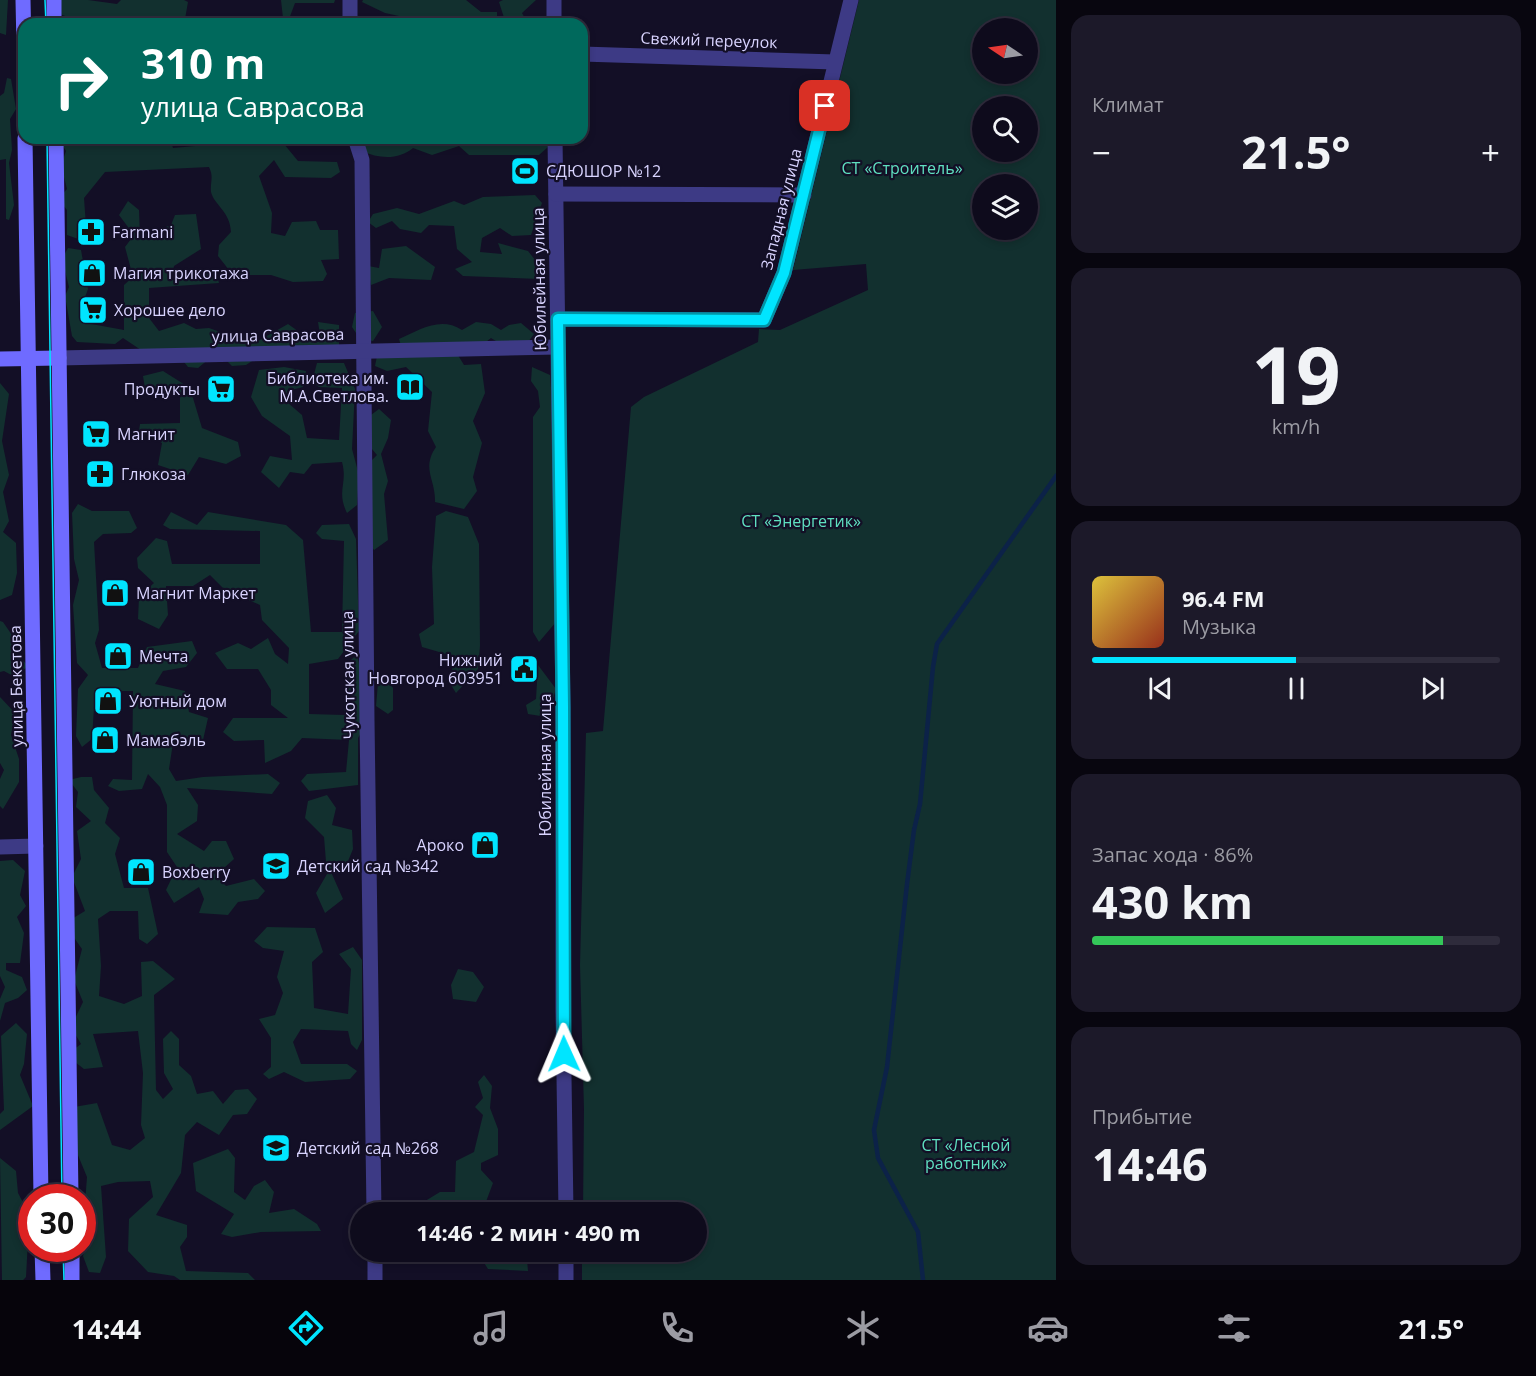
<!DOCTYPE html>
<html lang="ru">
<meta charset="utf-8">
<style>
:root{--surface:#0e0b1c;--page:#1c1929;--text:#f1f3f6;--muted:#9b9ba3;--line:#2e2b3b;--accent:#00e5ff}
body{margin:0;font-family:"Open Sans",sans-serif;background:var(--page);color:var(--text);height:100vh;display:flex;flex-direction:column;font-size:22px;white-space:nowrap}
*{box-sizing:border-box;margin:0}
p{font-size:20px;color:var(--muted)}
.icon{flex:none;width:33px;height:33px;fill:none;stroke:currentColor;stroke-width:2;stroke-linecap:round;stroke-linejoin:round}
.map{position:relative;flex:1;overflow:hidden}
.panel{display:flex;flex-direction:column;gap:15px;padding:15px;background:#08060f;width:480px}
.panel>*{flex:none}
.hud{position:absolute;left:18px;top:18px;width:570px;height:126px;border-radius:18px;box-shadow:0 3px 9px #0003,0 0 0 2px var(--line);background:#00695c;color:#fff;overflow:hidden}
.needle{width:39px;rotate:283deg}
.fabs{position:absolute;left:972px;top:18px;display:grid;gap:12px}
.fabs a{display:grid;place-items:center;width:66px;height:66px;border-radius:50%;background:var(--surface);box-shadow:0 3px 9px #0003,0 0 0 2px var(--line);font-size:30px}
.speed{position:absolute;left:18px;top:1184px;display:flex;gap:12px;font-size:30px;font-weight:700;text-align:center}
.speed>*{display:grid;place-content:center;width:78px;height:78px;border-radius:50%;background:var(--surface);box-shadow:0 3px 9px #0003,0 0 0 2px var(--line);line-height:1}
.speed .limit{border:9px solid #d22;background:#fff;color:#111}
.pin{position:absolute;display:grid;place-items:center;width:51px;height:51px;color:#fff;margin:-26px;border-radius:12px;box-shadow:0 3px 9px #0006}
.me{position:absolute;width:66px;margin:-33px;rotate:359deg;stroke-linejoin:round;filter:drop-shadow(0 0 4px #0008)}
.turn{display:flex;align-items:center;gap:21px;height:126px;padding:0 24px;font-size:27px}
.turn .icon{width:78px;height:78px;stroke-width:2.5}
.turn b{display:block;font-size:42px;line-height:51px}
.big{font-size:45px;font-weight:700;line-height:1.1}
.panel .card{flex:1;display:flex;flex-direction:column;justify-content:center;gap:9px;min-width:0;padding:0 21px;border-radius:18px;background:var(--page)}
.panel .dial{align-items:center;gap:0}
.dial b{font-size:78px;line-height:1}
.song{display:flex;align-items:center;gap:18px}
.cover{width:72px;height:72px;border-radius:9px;background:linear-gradient(135deg,hsl(50 70% 55%),hsl(10 70% 35%))}
.played{height:6px;border-radius:3px;background:linear-gradient(90deg,var(--accent) 50%,var(--line) 50%)}
.keys{display:flex;justify-content:space-around;direction:ltr}
.heat{display:flex;justify-content:space-between;align-items:center;font-size:33px;direction:ltr}
.charge{height:9px;border-radius:4px;background:linear-gradient(90deg,#34c759 86%,var(--line) 0)}
.trip{position:absolute;left:350px;top:1202px;width:357px;height:60px;border-radius:30px;background:var(--surface);box-shadow:0 3px 9px #0003,0 0 0 2px var(--line);font-weight:700;line-height:60px;text-align:center}
.menu{display:flex;height:96px;justify-content:space-around;align-items:center;background:#06040b;color:var(--muted)}
.menu .icon{width:42px;height:42px}
.menu .current{color:var(--accent)}
.menu b{font-size:27px;color:var(--text)}
main{display:flex;flex:1;min-height:0}
.map>svg:first-child{display:block}
.green{fill:#12302f;fill-rule:evenodd}
.lines{fill:none;stroke-linecap:round;stroke-linejoin:round}
.stream{stroke:#0c2248;stroke-width:4.5}
.street{stroke:#3d3a85;stroke-width:15}
.secondary{stroke:#6f6bff;stroke-width:15}
.tram{stroke:#00e5ff;stroke-width:1.5}
.route-casing{stroke:#0095a6;stroke-width:15}
.route{stroke:#00e5ff;stroke-width:10}
.labels{text-anchor:middle;dominant-baseline:central;stroke-width:4.5;stroke-linejoin:round;paint-order:stroke}
.street-label{font-size:16px;fill:#d9d4ff;stroke:#130f26}
.park-label{font-size:16px;fill:#5fe0c0;stroke:#130f26}
.poi-label{font-size:16px;fill:#d9d4ff;stroke:#130f26;text-anchor:start}
</style>
<main>
<div class="map">
<svg width="1056" height="1280" viewBox="0 0 1056 1280">
<rect width="100%" height="100%" fill="#130f26"/>
<g class="green">
<polygon points="0,0 8,0 6,35 0,33"/>
<polygon points="61,0 88,0 117,4 121,0 184,0 188,2 185,19 163,24 66,24 65,16 54,12"/>
<polygon points="281,0 335,0 334,3 295,3 289,19 283,18"/>
<polygon points="363,0 466,0 481,12 497,12 497,24 413,24 413,19 385,13 362,2"/>
<polygon points="503,0 536,0 522,13 528,24 506,24 499,2"/>
<path d="M859,0H1056V1280H582V1251H696V1212H583L584,1109L580,965L586,733L603,731L631,407L644,397L758,342L759,329L780,330L868,290L866,264L793,270ZM982,28H1028V74H982ZM982,106H1028V152H982ZM982,184H1028V230H982Z"/>
<polygon points="7,78 11,79 16,109 10,119 12,150 9,163 14,205 9,220 6,219 6,159 0,160 0,96 4,93"/>
<path d="M58,138H170L173,148L217,144L224,138H283L284,144L298,161L337,162L340,172L331,178L285,177L274,160L259,176L272,213L271,233L285,236L292,222L316,221L320,230H338L339,259L321,260L327,274L323,281L293,282L271,275H233L218,256L219,245L231,232C230,211 214,205 211,192C210,182 214,177 209,167L105,172L84,198L86,226L81,240L67,235V210L58,199L67,189L61,165L66,151Z"/>
<path d="M358,138H546L548,147L539,155H469L459,146L432,155L413,148C399,160 379,159 362,151Z"/>
<polygon points="535,195 542,203 531,235 512,236 500,228 482,238 480,252 502,254 498,243 528,251 543,270 539,279 463,276 455,269 472,262 457,249 454,226 429,225 421,233 400,229 392,221 376,228 368,222 373,214 397,208 419,214 454,201 464,205 483,197"/>
<polygon points="128,201 139,210 140,237 171,225 175,215 196,214 201,249 174,266 171,280 176,280 191,270 217,276 219,283 149,288 149,318 159,331 184,323 196,329 209,328 243,340 258,341 288,324 315,343 321,341 318,322 339,325 339,347 275,346 246,365 232,366 225,359 210,358 198,368 188,367 176,352 147,354 123,338 115,344 77,342 72,336 65,296 69,287 62,259 68,248 81,250 88,289 84,300 86,323 124,330 124,285 133,277 125,247 134,235 119,215"/>
<polygon points="406,246 435,267 431,280 389,278 371,285 368,266 379,268 382,249"/>
<polygon points="373,311 382,327 373,341 360,339 352,327 355,313"/>
<path d="M476,322L491,324L501,330L509,325L521,323L534,334L522,350L512,351L491,338L473,352H456L464,365L481,364L485,393L473,421L482,443L473,477L477,491L464,509L435,502C436,480 421,469 436,447L428,431L432,392L406,367L387,371L375,366L377,356L401,346L399,339C420,330 440,316 462,330Z"/>
<path d="M317,363H344L355,389L352,449L359,475L357,505L347,513C336,491 348,484 342,462L312,464L304,474L290,472L279,488L261,472L270,456L292,460L290,436L262,416L251,397L259,370L284,367L306,371L303,387L287,391L288,403L302,415L307,438L339,440L342,388L319,387L312,382Z"/>
<polygon points="532,367 550,375 559,486 556,622 539,642 533,632 533,417 540,407 538,391 531,381"/>
<polygon points="163,371 190,388 202,428 238,442 241,456 226,464 199,457 188,475 158,465 162,443 139,431 140,424 180,423 180,392 145,388 143,376"/>
<polygon points="0,383 9,394 2,441 9,475 3,492 9,521 3,532 16,543 17,573 12,595 0,600"/>
<polygon points="379,409 391,420 388,438 381,454 388,481 384,494 388,540 374,550 363,536 367,465 377,455 367,443 367,418"/>
<polygon points="78,504 92,511 129,511 137,528 131,533 103,534 94,542 99,630 95,643 102,668 138,668 147,647 192,641 197,653 186,667 163,671 155,684 185,691 189,712 208,718 203,740 173,743 169,769 176,781 203,777 268,774 280,783 272,794 187,788 198,805 197,821 177,834 204,851 212,841 226,841 234,859 225,867 210,869 226,886 254,879 265,891 258,899 238,902 228,915 199,913 204,899 199,887 174,903 166,890 177,867 167,852 167,805 160,787 148,774 142,789 119,791 108,786 113,779 132,780 133,691 95,691 92,739 82,747 76,736 78,689 88,675 77,663 73,605 79,580 74,559 72,513"/>
<polygon points="446,511 468,517 479,544 480,646 478,669 456,693 451,685 453,656 422,647 419,634 434,624 432,567 436,516"/>
<polygon points="171,512 197,525 208,512 286,525 303,540 311,632 342,632 344,541 322,539 316,533 322,525 349,524 356,539 359,631 338,659 309,664 309,714 344,715 345,666 357,654 370,718 358,738 358,785 309,791 301,781 307,774 346,772 349,740 302,738 291,751 265,763 264,740 234,741 223,732 233,718 288,718 271,705 271,690 258,669 227,669 215,653 238,643 251,649 268,638 275,654 288,664 289,648 262,620 260,605 224,589 210,575 193,586 166,586 168,615 159,629 138,619 139,597 154,583 138,568 137,558 156,538 167,541 172,564 260,564 260,531 170,529 163,525"/>
<polygon points="0,621 3,622 16,641 17,654 28,666 15,677 4,671 0,672"/>
<polygon points="538,665 556,689 547,717 528,714 526,705 536,699"/>
<polygon points="389,682 393,688 393,710 388,714 376,706 378,683"/>
<polygon points="0,697 15,713 11,735 19,759 19,782 3,809 0,806 0,779 4,770 0,763"/>
<polygon points="81,777 92,777 94,790 109,808 105,823 120,838 115,854 124,888 148,888 158,934 147,944 139,939 138,911 110,911 98,919 101,966 99,996 124,1004 142,996 141,962 153,961 175,979 154,995 156,1090 163,1099 173,1089 164,1073 163,1039 171,1031 179,1039 179,1065 191,1076 197,1094 213,1091 223,1104 235,1090 248,1089 257,1099 247,1114 233,1115 219,1135 197,1122 185,1135 181,1173 156,1215 187,1225 187,1237 180,1247 186,1271 248,1273 255,1280 180,1280 174,1276 148,1272 128,1251 129,1219 153,1197 150,1181 118,1182 101,1186 106,1257 100,1273 89,1272 83,1256 88,1235 84,1216 87,1177 75,1148 74,1107 97,1103 112,1145 130,1150 145,1138 141,1125 143,1073 138,1031 93,1034 103,1067 84,1069 75,1062 73,1050 81,1044 71,1027 83,1002 74,980 82,949 70,932 70,920 85,911 72,877 81,859 77,831 91,821 76,807 78,792 69,780"/>
<polygon points="327,795 336,808 332,825 352,830 353,849 346,866 331,872 343,899 325,913 316,893 327,874 324,837 305,818 308,801"/>
<polygon points="13,860 25,871 20,895 26,906 17,917 24,933 20,963 6,963 6,970 22,977 27,990 18,998 5,1003 0,1021 0,999 5,987 0,976 0,861"/>
<polygon points="267,927 315,928 323,952 312,962 314,1008 348,1014 351,969 339,954 353,947 362,960 362,1040 357,1050 351,1044 348,1031 301,1029 293,1042 301,1064 347,1064 357,1071 350,1079 305,1082 284,1072 269,1079 263,1074 271,1067 271,1038 259,1019 275,1015 283,993 277,977 284,951 263,948 254,941"/>
<polygon points="458,969 473,972 484,987 476,1002 453,999 451,985"/>
<polygon points="16,1023 27,1034 24,1064 20,1075 33,1106 0,1130 0,1114 4,1110 1,1036"/>
<polygon points="484,1075 492,1086 490,1108 498,1129 498,1155 481,1163 481,1170 493,1183 484,1207 467,1207 466,1212 377,1212 377,1210 391,1203 417,1206 440,1192 455,1192 456,1161 474,1152 483,1115 475,1107 483,1098 478,1082"/>
<polygon points="228,1149 235,1158 234,1192 245,1200 254,1186 265,1180 274,1192 269,1213 294,1209 317,1224 321,1231 261,1232 232,1237 221,1234 234,1214 196,1191 193,1163"/>
<polygon points="0,1158 16,1171 18,1193 29,1214 18,1225 28,1240 26,1277 23,1280 2,1280"/>
<polygon points="398,1251 505,1251 506,1254 527,1260 528,1271 488,1269 481,1258 402,1259"/>
</g>
<g class="lines">
<polyline class="stream" points="923,1280 918,1232 878,1158 874,1130 887,1067 907,884 914,830 920,804 933,667 937,644 1056,476"/>
<g class="street">
<polyline points="350,0 350,24"/>
<polyline points="554,0 554,24"/>
<polyline points="582,54 835,62"/>
<polyline points="355,138 362,160 367,721 374,1212"/>
<polyline points="555,138 563,707 563,1009 566,1212"/>
<polyline points="556,194 804,195"/>
<polyline points="558,319 764,320 784,273 851,0"/>
<polyline points="59,358 557,347"/>
<polyline points="0,847 36,846"/>
<polyline points="375,1251 375,1280"/>
<polyline points="566,1280 566,1251"/>
</g>
<g class="secondary">
<polyline points="23,0 24,47"/>
<polyline points="54,0 54,24"/>
<polyline points="25,138 41,1197"/>
<polyline points="56,138 71,1197"/>
<polyline points="0,359 59,358"/>
<polyline points="42,1248 43,1280"/>
<polyline points="72,1248 72,1280"/>
</g>
<g class="tram">
<polyline points="45,0 46,24"/>
<polyline points="47,138 62,1197"/>
<polyline points="63,1248 64,1280"/>
</g>
</g>
<g class="lines">
<g class="route-casing">
<polyline id="route" points="564,1054 563,707 558,319 764,320 784,273 825,106"/>
</g>
<use href="#route" class="route"/>
</g>
<defs>
<g id="stadium-square" transform="scale(1.5)"><rect x="-9" y="-9" width="18" height="18" rx="4" fill="#00e5ff" stroke="#130f26"/><path d="M0-5a6.5 5 0 1 0 0 10a6.5 5 0 1 0 0-10ZM-3.5-1.8h7v3.6h-7Z" fill="#111"/></g>
<g id="pharmacy-square" transform="scale(1.5)"><rect x="-9" y="-9" width="18" height="18" rx="4" fill="#00e5ff" stroke="#130f26"/><path d="M-2-6h4v4h4v4h-4v4h-4v-4h-4v-4h4Z" fill="#111"/></g>
<g id="shop-square" transform="scale(1.5)"><rect x="-9" y="-9" width="18" height="18" rx="4" fill="#00e5ff" stroke="#130f26"/><path d="M-5-2.5h2.3a2.7 3.5 0 0 1 5.4 0H5L5.5 6h-11ZM-1.5-2.5h3a1.5 2.3 0 0 0-3 0Z" fill="#111"/></g>
<g id="supermarket-square" transform="scale(1.5)"><rect x="-9" y="-9" width="18" height="18" rx="4" fill="#00e5ff" stroke="#130f26"/><path d="M-6-5.5h2.5l.6 2H6L4.5 2H-2.5L-4.4-4H-6ZM-1.5 3.2a1.3 1.3 0 1 0 .1 0ZM3 3.2a1.3 1.3 0 1 0 .1 0Z" fill="#111"/></g>
<g id="library-square" transform="scale(1.5)"><rect x="-9" y="-9" width="18" height="18" rx="4" fill="#00e5ff" stroke="#130f26"/><path d="M-6-4Q-3-5.5-.7-3.5V5Q-3 3-6 4ZM6-4Q3-5.5 .7-3.5V5Q3 3 6 4Z" fill="#111"/></g>
<g id="civic-square" transform="scale(1.5)"><rect x="-9" y="-9" width="18" height="18" rx="4" fill="#00e5ff" stroke="#130f26"/><path d="M-.6-6.5H3V-4.5H.6V-3L4-1V1h2V6H-6V1h2V-1L-.6-3ZM-1.2 2.5V6h2.4V2.5Z" fill="#111"/></g>
<g id="school-square" transform="scale(1.5)"><rect x="-9" y="-9" width="18" height="18" rx="4" fill="#00e5ff" stroke="#130f26"/><path d="M0-5L7-2L0 1L-7-2ZM-4 1L0 2.5L4 1V4Q0 6-4 4Z" fill="#111"/></g>
</defs>
<g fill-rule="evenodd">
<use href="#stadium-square" x="525" y="171"/>
<use href="#pharmacy-square" x="91" y="232"/>
<use href="#shop-square" x="92" y="273"/>
<use href="#supermarket-square" x="93" y="310"/>
<use href="#library-square" x="410" y="387"/>
<use href="#supermarket-square" x="221" y="389"/>
<use href="#supermarket-square" x="96" y="434"/>
<use href="#pharmacy-square" x="100" y="474"/>
<use href="#shop-square" x="115" y="593"/>
<use href="#shop-square" x="118" y="656"/>
<use href="#civic-square" x="524" y="669"/>
<use href="#shop-square" x="108" y="701"/>
<use href="#shop-square" x="105" y="740"/>
<use href="#shop-square" x="485" y="845"/>
<use href="#school-square" x="276" y="866"/>
<use href="#shop-square" x="141" y="872"/>
<use href="#school-square" x="276" y="1148"/>
</g>
<g class="labels">
<g class="street-label">
<text transform="translate(709 40) rotate(2)">Свежий переулок</text>
<text transform="translate(781 209) rotate(-76)">Западная улица</text>
<text transform="translate(539 279) rotate(-91)">Юбилейная улица</text>
<text transform="translate(278 335) rotate(-1)">улица Саврасова</text>
<text transform="translate(348 675) rotate(-91)">Чукотская улица</text>
<text transform="translate(16 686) rotate(-91)">улица Бекетова</text>
<text transform="translate(545 765) rotate(-90)">Юбилейная улица</text>
</g>
<g class="park-label">
<text x="902" y="168">СТ «Строитель»</text>
<text x="801" y="521">СТ «Энергетик»</text>
<text x="966" y="1145">СТ «Лесной<tspan x="966" dy="18">работник»</tspan></text>
</g>
<g class="poi-label">
<text x="546" y="171">СДЮШОР №12</text>
<text x="112" y="232">Farmani</text>
<text x="113" y="273">Магия трикотажа</text>
<text x="114" y="310">Хорошее дело</text>
<text x="389" y="378" text-anchor="end">Библиотека им.<tspan x="389" dy="18">М.А.Светлова.</tspan></text>
<text x="200" y="389" text-anchor="end">Продукты</text>
<text x="117" y="434">Магнит</text>
<text x="121" y="474">Глюкоза</text>
<text x="136" y="593">Магнит Маркет</text>
<text x="139" y="656">Мечта</text>
<text x="503" y="660" text-anchor="end">Нижний<tspan x="503" dy="18">Новгород 603951</tspan></text>
<text x="129" y="701">Уютный дом</text>
<text x="126" y="740">Мамабэль</text>
<text x="464" y="845" text-anchor="end">Ароко</text>
<text x="297" y="866">Детский сад №342</text>
<text x="162" y="872">Boxberry</text>
<text x="297" y="1148">Детский сад №268</text>
</g>
</g>
</svg>
<div class="fabs">
<a><svg class="needle" viewBox="-14 -14 28 28"><path d="M0-13l5 13h-10z" fill="#e53935"/><path d="M0 13l5-13h-10z" fill="#9b9ba3"/></svg></a>
<a><svg class="icon" aria-label="search" viewBox="0 0 24 24"><circle cx="10" cy="10" r="6"/><path d="M15 15l6 6"/></svg></a>
<a><svg class="icon" aria-label="layers" viewBox="0 0 24 24"><path d="M12 4l9 5-9 5-9-5zM3 14l9 5 9-5"/></svg></a>
</div>
<div class="speed"><div class="limit">30</div></div>
<div class="pin" style="left:825px;top:106px;background:#d93025"><svg class="icon" aria-label="arrive" viewBox="0 0 24 24"><path d="M6 21V4h12l-3 4 3 4H6"/></svg></div>
<svg class="me" style="left:564px;top:1054px" viewBox="-20 -20 40 40"><path d="M0-17L14 15 0 8-14 15z" fill="#00e5ff" stroke="#fff" stroke-width="4"/></svg>
<div class="trip">14:46 · 2 мин · 490 m</div>
<div class="hud">
<div class="turn"><svg class="icon" aria-label="right" viewBox="0 0 24 24"><path d="M7 20v-9h11M14 6l5 5-5 5"/></svg><div><b>310 m</b>улица Саврасова</div></div>
</div>
</div>
<section class="panel">
<div class="card"><p>Климат</p>
<div class="heat"><a>−</a><b class="big">21.5°</b><a>+</a></div>
</div>
<div class="card dial"><b>19</b><p>km/h</p></div>
<div class="card">
<div class="song"><i class="cover"></i><div><b>96.4 FM</b><p>Музыка</p></div></div>
<div class="played"></div>
<div class="keys"><svg class="icon" aria-label="previous" viewBox="0 0 24 24"><path d="M18 5L8 12l10 7zM5 5v14"/></svg><svg class="icon" aria-label="pause" viewBox="0 0 24 24"><path d="M8 5v14M16 5v14"/></svg><svg class="icon" aria-label="next" viewBox="0 0 24 24"><path d="M6 5l10 7-10 7zM19 5v14"/></svg></div>
</div>
<div class="card"><p>Запас хода · 86%</p><b class="big">430 km</b><div class="charge"></div></div>
<div class="card"><p>Прибытие</p><b class="big">14:46</b></div>
</section>
</main>
<nav class="menu">
<b>14:44</b>
<svg class="icon current" aria-label="directions" viewBox="0 0 24 24"><path d="M12 3l9 9-9 9-9-9zM9 14v-3h6M13 9l2 2-2 2"/></svg>
<svg class="icon" aria-label="music" viewBox="0 0 24 24"><path d="M9 18V5l10-2v13"/><circle cx="6" cy="18" r="3"/><circle cx="16" cy="16" r="3"/></svg>
<svg class="icon" aria-label="phone" viewBox="0 0 24 24"><path d="M5 4h4l2 5-3 2q2 4 5 5l2-3 5 2v4C11 20 4 13 5 4z"/></svg>
<svg class="icon" aria-label="climate" viewBox="0 0 24 24"><path d="M12 3v18M4 7l16 10M4 17L20 7"/></svg>
<svg class="icon" aria-label="car" viewBox="0 0 24 24"><path d="M5 17H2v-5l4-1 3-4h7l3 4 3 1v5h-3M9 17h6M6 11h13"/><circle cx="7" cy="17" r="2"/><circle cx="17" cy="17" r="2"/></svg>
<svg class="icon" aria-label="filters" viewBox="0 0 24 24"><path d="M4 7h16M4 17h16"/><circle cx="9" cy="7" r="2"/><circle cx="15" cy="17" r="2"/></svg>
<b>21.5°</b>
</nav>
